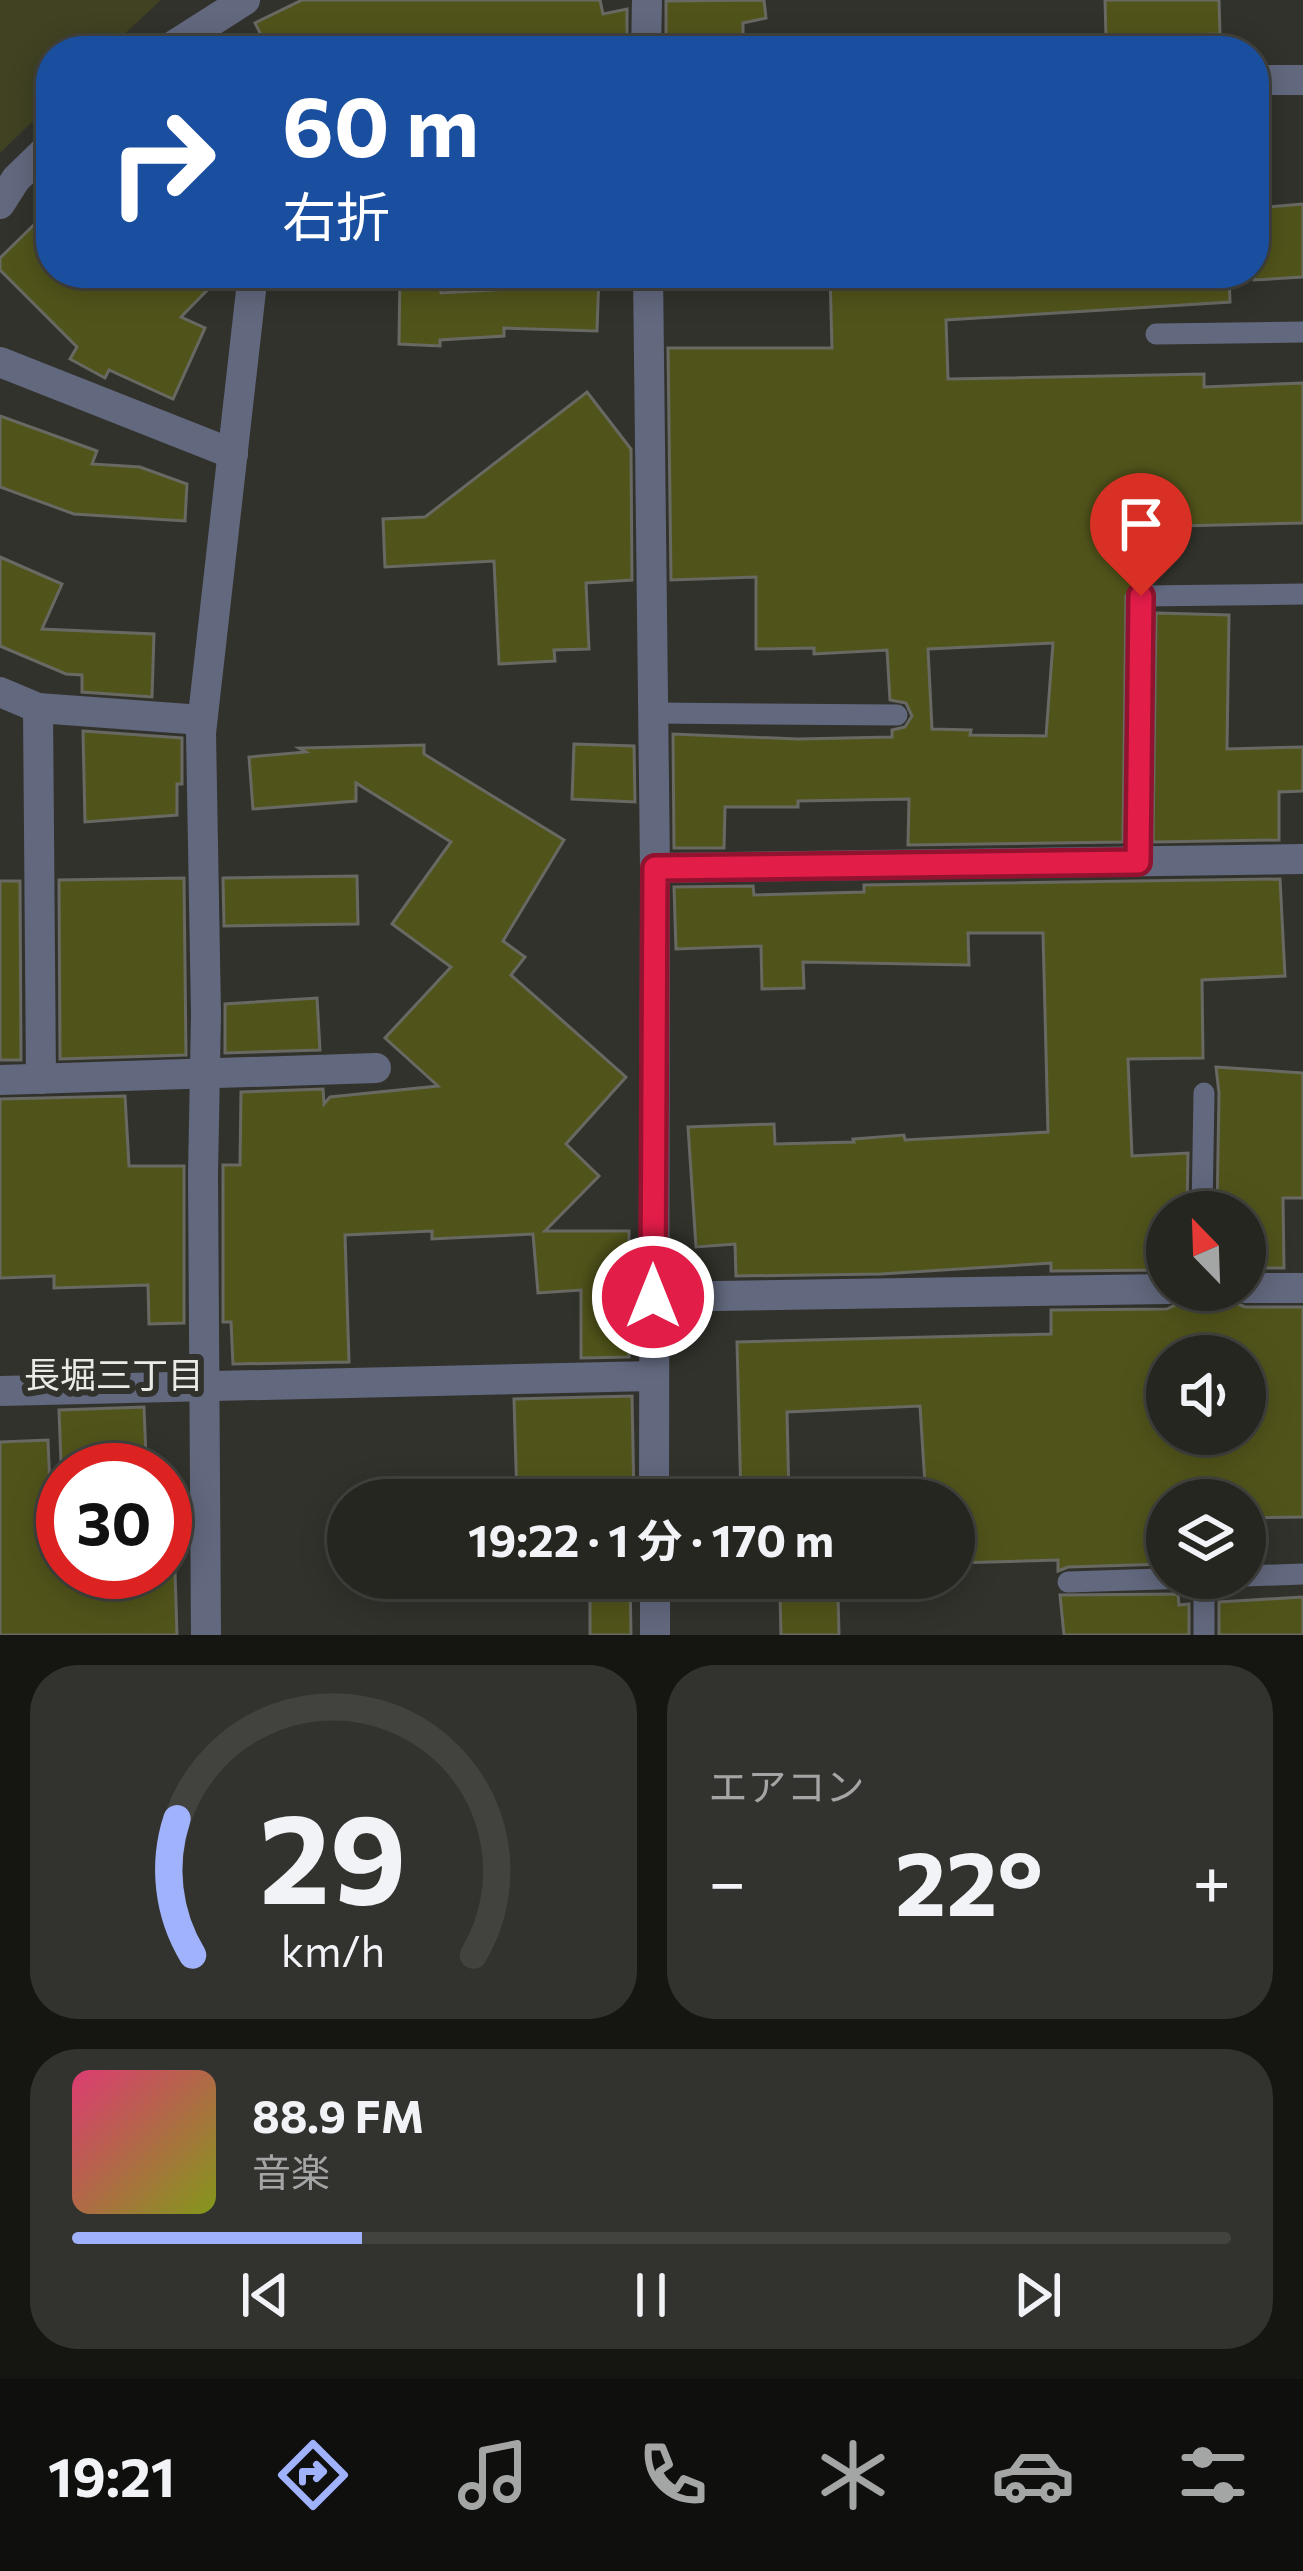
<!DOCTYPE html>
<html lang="ja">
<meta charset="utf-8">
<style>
:root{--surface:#262621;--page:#32322e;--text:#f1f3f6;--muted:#a4a5a5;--line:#42433f;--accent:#a1b2fd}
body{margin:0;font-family:Commissioner,"Noto Sans JP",sans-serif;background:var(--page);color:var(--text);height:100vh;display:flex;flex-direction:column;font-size:45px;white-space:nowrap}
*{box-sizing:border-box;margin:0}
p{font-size:39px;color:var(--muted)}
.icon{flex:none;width:66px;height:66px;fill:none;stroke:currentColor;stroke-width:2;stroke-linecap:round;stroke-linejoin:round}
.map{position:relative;height:1635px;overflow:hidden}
.side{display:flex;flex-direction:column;gap:30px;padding:30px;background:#151512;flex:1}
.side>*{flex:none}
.top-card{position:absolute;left:36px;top:36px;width:1233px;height:252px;border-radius:48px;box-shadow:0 6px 30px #0003,0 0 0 3px var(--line);background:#1a4fa0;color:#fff;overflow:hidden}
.needle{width:78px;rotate:337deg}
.controls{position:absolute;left:1146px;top:1191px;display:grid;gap:24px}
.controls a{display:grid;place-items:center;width:120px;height:120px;border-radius:50%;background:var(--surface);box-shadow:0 6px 30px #0003,0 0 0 3px var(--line);font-size:60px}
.speed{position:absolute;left:36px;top:1443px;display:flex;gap:24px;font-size:60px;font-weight:700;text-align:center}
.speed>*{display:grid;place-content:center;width:156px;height:156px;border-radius:50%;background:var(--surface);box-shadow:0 6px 30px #0003,0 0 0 3px var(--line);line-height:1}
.speed .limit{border:18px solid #d22;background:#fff;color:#111}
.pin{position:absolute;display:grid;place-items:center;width:102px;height:102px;color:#fff;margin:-123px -51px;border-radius:50% 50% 50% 0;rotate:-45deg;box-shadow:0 0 12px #0007}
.pin .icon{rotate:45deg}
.me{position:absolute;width:132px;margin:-66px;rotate:0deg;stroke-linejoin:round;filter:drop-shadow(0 0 9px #0008)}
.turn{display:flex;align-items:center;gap:42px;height:252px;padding:0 48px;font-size:54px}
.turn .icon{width:156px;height:156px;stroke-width:2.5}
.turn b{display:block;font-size:84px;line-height:102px}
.big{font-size:90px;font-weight:700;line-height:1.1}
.side .tile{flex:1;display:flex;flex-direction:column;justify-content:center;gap:18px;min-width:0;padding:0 42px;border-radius:48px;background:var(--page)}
.side .dial{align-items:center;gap:0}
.dial svg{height:312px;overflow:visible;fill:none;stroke:var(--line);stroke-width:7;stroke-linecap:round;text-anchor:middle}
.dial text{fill:var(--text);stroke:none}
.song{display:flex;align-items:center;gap:36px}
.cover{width:144px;height:144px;border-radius:18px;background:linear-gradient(135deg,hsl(340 70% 55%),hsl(70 70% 35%))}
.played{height:12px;border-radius:6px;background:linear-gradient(90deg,var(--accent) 25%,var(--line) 25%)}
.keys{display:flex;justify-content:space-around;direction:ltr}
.heat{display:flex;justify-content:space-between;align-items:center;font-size:66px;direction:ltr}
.side .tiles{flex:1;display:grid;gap:30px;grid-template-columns:1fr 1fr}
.tile:last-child{grid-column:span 2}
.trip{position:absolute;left:327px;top:1479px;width:648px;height:120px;border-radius:60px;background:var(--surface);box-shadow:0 6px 30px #0003,0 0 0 3px var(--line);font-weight:700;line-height:120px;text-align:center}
.menu{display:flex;height:192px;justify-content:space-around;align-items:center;background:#0f0f0d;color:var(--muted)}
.menu .icon{width:84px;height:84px}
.menu .active{color:var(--accent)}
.menu b{font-size:54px;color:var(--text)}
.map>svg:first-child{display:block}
.green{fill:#404222}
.building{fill:#51541a;stroke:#686962;stroke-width:3;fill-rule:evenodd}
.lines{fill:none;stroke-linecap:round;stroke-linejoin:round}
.service{stroke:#62687e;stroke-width:21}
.minor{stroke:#62687e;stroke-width:30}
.route-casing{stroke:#92132f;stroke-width:30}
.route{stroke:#e11d48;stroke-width:21}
.labels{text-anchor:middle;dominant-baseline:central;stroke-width:12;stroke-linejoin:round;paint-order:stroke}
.neighbourhood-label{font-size:36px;fill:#eaebe6;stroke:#32322c}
</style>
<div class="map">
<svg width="1303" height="1635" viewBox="0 0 1303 1635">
<rect width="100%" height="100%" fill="#32322c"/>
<polygon class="green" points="0,0 161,0 106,51 51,51 51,104 0,153"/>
<g class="building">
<polygon points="302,0 600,0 603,14 627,9 627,45 611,51 269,51 255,23"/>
<polygon points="764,0 766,18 743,23 743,49 672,48 672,36 666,37 666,1"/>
<polygon points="1105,0 1219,0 1220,34 1106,37"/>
<polygon points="1303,204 1303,277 1254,280 1254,208"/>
<polygon points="51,208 51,273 224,273 181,317 205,328 173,399 109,370 105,378 70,359 77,347 0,270 0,258"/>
<polygon points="400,273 440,273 441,293 529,288 529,273 599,273 597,331 504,328 504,336 440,340 440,346 399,344"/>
<path d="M830,273H1229L1230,302L946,320L948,379L1204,374V387L1303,383V523L1136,527V582L1126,596L1123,842L908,845L909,799L798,801V807H725L724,848H674L673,734L798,739L892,737V730L905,727L912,716L906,703L890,700L887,650L814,654V648L756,649V577L671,580L668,348H832ZM1053,643L1046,736L970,735L971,730L932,729L928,649Z"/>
<polygon points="587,392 631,449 632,580 586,583 589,649 554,650 555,661 499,664 494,561 385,567 383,519 425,517"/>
<polygon points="0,416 97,451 92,464 140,467 187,484 185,521 74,514 0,487"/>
<polygon points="0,557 62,584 42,629 154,634 152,697 82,692 82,675 66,674 0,646"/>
<polygon points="1156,613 1229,615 1227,749 1303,747 1303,791 1279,792 1279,840 1153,842"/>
<polygon points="83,731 182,738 182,784 177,784 177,815 85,822"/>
<polygon points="574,744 634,746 635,802 572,799"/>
<polygon points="424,745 424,754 564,840 503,941 525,957 511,975 626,1077 566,1144 599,1176 545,1231 629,1231 629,1357 581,1358 581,1290 538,1293 533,1234 432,1239 432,1231 345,1235 349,1362 233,1364 231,1322 223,1322 223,1165 240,1165 241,1092 323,1089 324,1104 330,1097 438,1086 385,1038 451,967 392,924 451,842 356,783 356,801 253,809 249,757 306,752 299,748"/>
<polygon points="357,876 358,924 224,926 223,878"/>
<polygon points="184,878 186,1055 60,1059 59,880"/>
<polygon points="1280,879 1285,976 1202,980 1203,1058 1128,1059 1132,1156 1188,1153 1187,1212 1167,1212 1167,1270 1051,1271 1051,1263 881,1274 736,1276 735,1244 696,1247 688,1127 774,1124 775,1144 854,1142 853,1139 904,1135 905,1140 1048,1132 1043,933 968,933 969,965 803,962 804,988 762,989 761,946 676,949 674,887 753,886 754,895 864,892 864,885"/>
<polygon points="0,881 20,881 21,1060 0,1060"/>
<polygon points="317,998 320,1050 225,1053 225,1004"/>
<polygon points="1216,1067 1303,1073 1303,1198 1283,1198 1284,1268 1245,1268 1245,1212 1217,1212 1219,1093"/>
<polygon points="125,1096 129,1166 184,1166 184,1323 149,1324 148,1285 54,1288 54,1276 0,1278 0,1099"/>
<path d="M1231,1301L1245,1307H1303V1517L1245,1518V1500H1167V1564L1068,1567L1058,1571V1560L954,1563V1500H926L920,1406L787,1412L789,1500H741L737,1342L1051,1334V1310L1167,1309L1181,1302ZM1167,1356H1245V1434H1167Z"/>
<polygon points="632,1396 634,1500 517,1500 514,1399"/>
<polygon points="144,1407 146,1458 61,1463 59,1410"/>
<polygon points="48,1440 52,1537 63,1537 63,1572 175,1572 177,1635 0,1635 0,1442"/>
<polygon points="590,1578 630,1578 631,1635 590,1635"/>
<polygon points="838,1594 839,1635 781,1635 780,1595"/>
<polygon points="1178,1594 1179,1605 1189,1604 1189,1635 1064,1635 1060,1595"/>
<polygon points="1303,1597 1303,1635 1219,1635 1219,1602"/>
</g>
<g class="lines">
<g class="service">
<polyline points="1156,334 1303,332"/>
<polyline points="653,713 897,715"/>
<polyline points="1138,862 1141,596 1303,594"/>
<polyline points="1202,1212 1204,1093"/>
<polyline points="1245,1576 1303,1574"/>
<polyline points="1204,1578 1204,1635"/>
<polyline points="1068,1582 1191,1578"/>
</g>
<g class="minor">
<polyline points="165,51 245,0"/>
<polyline points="646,51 647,0"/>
<polyline points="1254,80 1303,80"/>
<polyline points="0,204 16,179 51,145"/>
<polyline points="648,273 655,868 654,1500"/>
<polyline points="0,362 233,454"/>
<polyline points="0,692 38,708 202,720"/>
<polyline points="38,708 41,1079"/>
<polyline points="655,868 1303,859"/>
<polyline points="0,1080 376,1068"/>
<polyline points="1245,1288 1303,1288"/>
<polyline points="653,1297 1167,1289"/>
<polyline points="0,1391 653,1376"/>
<polyline points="655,1578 655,1635"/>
<polyline points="206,1635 203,1175 206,1014 201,733 253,273"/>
</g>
</g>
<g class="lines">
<g class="route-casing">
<polyline id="route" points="653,1297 655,868 1138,862 1141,596"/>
</g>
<use href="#route" class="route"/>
</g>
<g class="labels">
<g class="neighbourhood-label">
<text x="114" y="1373">長堀三丁目</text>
</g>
</g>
</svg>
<div class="controls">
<a><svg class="needle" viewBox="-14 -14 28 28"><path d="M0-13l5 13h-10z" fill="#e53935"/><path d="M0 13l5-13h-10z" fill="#a4a5a5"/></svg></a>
<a><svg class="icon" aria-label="sound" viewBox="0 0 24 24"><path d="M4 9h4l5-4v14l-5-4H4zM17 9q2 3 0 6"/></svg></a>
<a><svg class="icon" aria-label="layers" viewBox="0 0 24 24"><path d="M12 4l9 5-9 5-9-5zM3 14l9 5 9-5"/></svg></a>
</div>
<div class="speed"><div class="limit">30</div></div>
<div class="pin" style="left:1141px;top:596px;background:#d93025"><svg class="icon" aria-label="arrive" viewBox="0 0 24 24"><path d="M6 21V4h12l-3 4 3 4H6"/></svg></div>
<svg class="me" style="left:653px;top:1297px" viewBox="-20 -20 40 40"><circle r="17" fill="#e11d48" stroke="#fff" stroke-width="3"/><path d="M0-11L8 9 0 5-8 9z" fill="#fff"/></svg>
<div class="trip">19:22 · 1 分 · 170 m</div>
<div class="top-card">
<div class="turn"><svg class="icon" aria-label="right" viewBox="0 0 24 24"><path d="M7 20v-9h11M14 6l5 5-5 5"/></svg><div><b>60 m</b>右折</div></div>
</div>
</div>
<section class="side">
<div class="tiles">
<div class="tile dial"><svg viewBox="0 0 100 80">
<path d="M14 69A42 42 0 1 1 86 69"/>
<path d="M14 69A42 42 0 0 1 10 34" stroke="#a1b2fd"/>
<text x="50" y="56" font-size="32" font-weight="700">29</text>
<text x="50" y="72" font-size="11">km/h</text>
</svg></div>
<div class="tile"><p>エアコン</p>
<div class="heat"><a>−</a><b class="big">22°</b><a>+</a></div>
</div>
<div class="tile">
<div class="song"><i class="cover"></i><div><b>88.9 FM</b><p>音楽</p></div></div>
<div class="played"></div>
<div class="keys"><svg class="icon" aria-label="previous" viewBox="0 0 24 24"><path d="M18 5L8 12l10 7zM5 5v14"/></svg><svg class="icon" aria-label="pause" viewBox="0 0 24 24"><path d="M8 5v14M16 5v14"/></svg><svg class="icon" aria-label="next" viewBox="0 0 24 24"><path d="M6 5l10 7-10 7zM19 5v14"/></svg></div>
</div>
</div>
</section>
<nav class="menu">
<b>19:21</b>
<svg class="icon active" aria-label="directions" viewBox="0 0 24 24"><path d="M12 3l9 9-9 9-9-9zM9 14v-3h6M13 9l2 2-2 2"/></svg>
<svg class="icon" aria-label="music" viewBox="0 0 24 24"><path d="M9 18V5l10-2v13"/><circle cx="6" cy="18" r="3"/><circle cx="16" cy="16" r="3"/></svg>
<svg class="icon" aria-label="phone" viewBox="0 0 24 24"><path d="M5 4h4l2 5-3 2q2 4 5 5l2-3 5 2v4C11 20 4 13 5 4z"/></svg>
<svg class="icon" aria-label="climate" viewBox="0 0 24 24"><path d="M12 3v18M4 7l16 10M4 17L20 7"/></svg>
<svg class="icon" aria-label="car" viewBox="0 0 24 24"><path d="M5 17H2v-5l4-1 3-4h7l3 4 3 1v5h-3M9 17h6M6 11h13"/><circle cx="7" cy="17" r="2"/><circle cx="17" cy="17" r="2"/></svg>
<svg class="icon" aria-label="filters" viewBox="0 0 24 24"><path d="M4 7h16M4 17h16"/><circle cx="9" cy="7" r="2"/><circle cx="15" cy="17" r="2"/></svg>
</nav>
